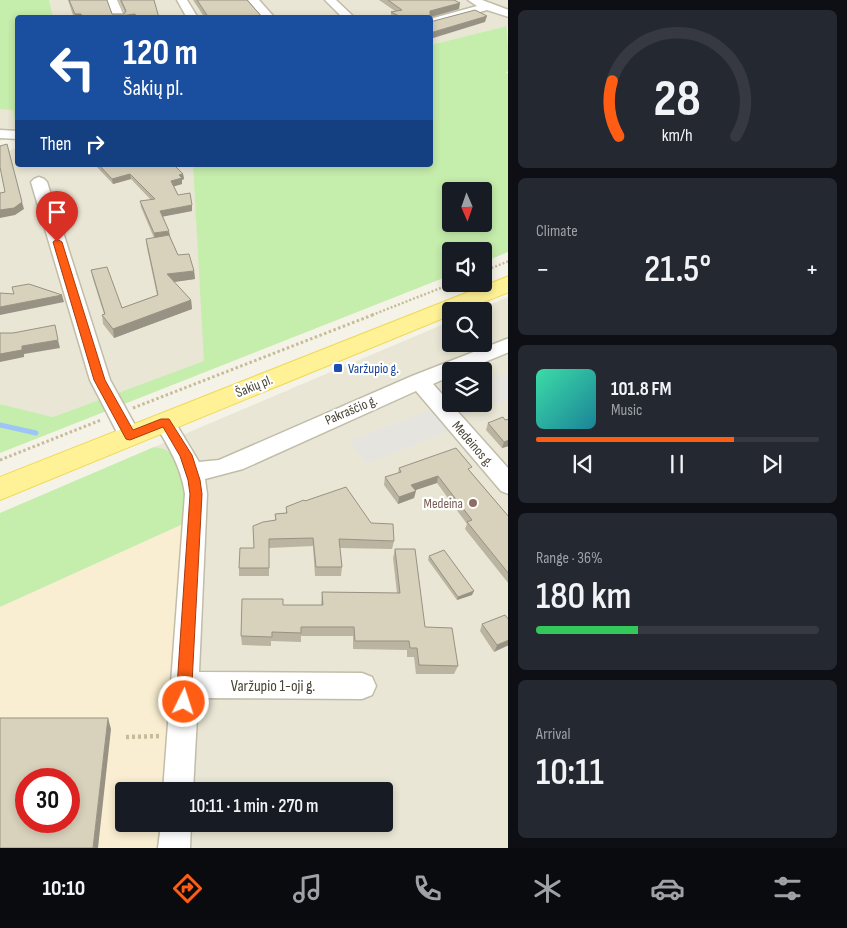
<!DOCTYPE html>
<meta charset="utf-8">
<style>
:root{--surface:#171b24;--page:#242831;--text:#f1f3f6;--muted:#9ea1a6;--line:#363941;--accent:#ff5d14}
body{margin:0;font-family:"Sofia Sans Condensed",sans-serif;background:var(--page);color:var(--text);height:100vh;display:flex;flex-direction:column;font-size:19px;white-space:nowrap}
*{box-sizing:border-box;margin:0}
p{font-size:16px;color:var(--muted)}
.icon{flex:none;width:28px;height:28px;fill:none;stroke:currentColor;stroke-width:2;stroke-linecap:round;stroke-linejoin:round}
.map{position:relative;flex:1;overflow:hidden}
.panel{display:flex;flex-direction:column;gap:10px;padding:10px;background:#0d0f14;width:339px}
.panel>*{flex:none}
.top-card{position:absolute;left:15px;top:15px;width:418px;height:152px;border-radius:5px;box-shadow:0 2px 8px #0003;background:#1a4fa0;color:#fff;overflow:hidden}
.needle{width:32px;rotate:178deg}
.controls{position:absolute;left:442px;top:182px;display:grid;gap:10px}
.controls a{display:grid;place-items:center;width:50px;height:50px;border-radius:5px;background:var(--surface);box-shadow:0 2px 8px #0003;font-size:25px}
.speed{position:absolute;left:15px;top:768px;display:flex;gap:10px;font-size:25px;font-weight:700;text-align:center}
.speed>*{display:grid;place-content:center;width:65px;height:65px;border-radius:50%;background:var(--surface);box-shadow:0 2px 8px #0003;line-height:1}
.speed .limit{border:8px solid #d22;background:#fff;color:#111}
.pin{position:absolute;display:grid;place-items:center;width:42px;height:42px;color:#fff;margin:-51px -21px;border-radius:50% 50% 50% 0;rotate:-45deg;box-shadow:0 0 5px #0007}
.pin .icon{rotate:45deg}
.me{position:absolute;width:55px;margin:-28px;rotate:4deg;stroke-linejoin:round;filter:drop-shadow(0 0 4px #0008)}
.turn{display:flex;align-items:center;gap:18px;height:105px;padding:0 25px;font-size:22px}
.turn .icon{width:65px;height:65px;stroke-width:2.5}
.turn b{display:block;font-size:35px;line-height:42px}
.then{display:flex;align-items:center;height:48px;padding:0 25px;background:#0003;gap:10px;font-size:19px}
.big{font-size:38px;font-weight:600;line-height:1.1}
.panel .widget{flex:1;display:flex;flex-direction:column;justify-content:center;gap:8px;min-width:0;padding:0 18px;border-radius:8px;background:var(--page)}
.panel .dial{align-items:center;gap:0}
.dial svg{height:130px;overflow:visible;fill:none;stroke:var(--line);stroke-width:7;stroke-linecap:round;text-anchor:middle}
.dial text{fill:var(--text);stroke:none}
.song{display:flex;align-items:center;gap:15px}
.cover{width:60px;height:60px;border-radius:8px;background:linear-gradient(135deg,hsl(160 70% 55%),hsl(190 70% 35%))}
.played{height:5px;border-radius:2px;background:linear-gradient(90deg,var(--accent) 70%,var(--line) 70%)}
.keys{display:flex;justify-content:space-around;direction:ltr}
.heat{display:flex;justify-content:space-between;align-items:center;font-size:28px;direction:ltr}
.charge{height:8px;border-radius:4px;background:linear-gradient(90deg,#34c759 36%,var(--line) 0)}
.trip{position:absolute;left:115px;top:782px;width:278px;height:50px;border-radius:5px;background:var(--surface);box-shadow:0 2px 8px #0003;font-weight:600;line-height:50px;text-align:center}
.tabs{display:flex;height:80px;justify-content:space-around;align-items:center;background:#090b0e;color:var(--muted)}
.tabs .icon{width:35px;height:35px}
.tabs .on{color:var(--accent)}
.tabs b{font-size:22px;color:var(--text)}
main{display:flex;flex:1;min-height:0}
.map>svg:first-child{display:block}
.residential{fill:#e9e6d5;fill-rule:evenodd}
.commercial{fill:#f9eed1;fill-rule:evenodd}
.green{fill:#c5edac;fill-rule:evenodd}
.parking{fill:#e6e4df}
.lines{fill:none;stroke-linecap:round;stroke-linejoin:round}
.stream{stroke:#9ec5f7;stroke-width:5}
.street-casing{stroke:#c1bda9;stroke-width:3}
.primary-casing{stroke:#efda5c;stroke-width:2}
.path-far2{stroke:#c5bc99;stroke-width:2.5;stroke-dasharray:2 2;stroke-linecap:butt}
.path-far1{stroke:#c5bc99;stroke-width:3;stroke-dasharray:2.5 2.5;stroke-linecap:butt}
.path{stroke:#c5bc99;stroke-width:4.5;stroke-dasharray:3 3;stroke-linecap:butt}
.street{fill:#fff;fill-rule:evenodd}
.primary{fill:#fff296;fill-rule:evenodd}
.wall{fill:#bab4a1}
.shaded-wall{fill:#979283}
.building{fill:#d8d1bb;stroke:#979283;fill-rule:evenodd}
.route{fill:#ff5d14;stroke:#a63c0d}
.transit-dot{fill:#1a4fb4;stroke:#fff;stroke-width:2}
.education-dot{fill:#8d6e63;stroke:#fff;stroke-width:2}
.labels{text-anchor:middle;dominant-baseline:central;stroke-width:4.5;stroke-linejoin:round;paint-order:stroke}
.transit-label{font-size:14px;fill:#164399;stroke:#fff;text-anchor:start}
.street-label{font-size:14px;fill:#494435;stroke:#fff}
.education-label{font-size:14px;fill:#785e54;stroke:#fff;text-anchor:end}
.near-street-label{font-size:16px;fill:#494435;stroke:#fff}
</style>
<main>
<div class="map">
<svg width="509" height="848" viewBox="0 0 509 848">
<rect width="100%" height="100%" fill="#f5f3e7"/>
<g class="residential">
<polygon points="49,0 508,0 508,27 507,26 430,45 430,18 53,18"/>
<polygon points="0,109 13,109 18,133 17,135 0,141"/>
<polygon points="17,148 18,165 193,165 205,361 53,417 0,404 0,153"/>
<path d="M508,297V848H164L166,824H384V791H168L183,524L186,502L169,452L154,447L451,321V344H484V311H475ZM451,371H484V404H451Z"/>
</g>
<path class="commercial" d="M183,524L168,791H124V824H166L164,848H0V607ZM26,779H69V821H26Z"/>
<g class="green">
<polygon points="0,0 49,0 53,17 18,18 17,133 13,110 0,109"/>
<path d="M507,26L509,71L506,72L509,75L508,252L484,262V251H451V275L0,453V404L53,417L204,361L193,165H430V45ZM451,191H484V224H451Z"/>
<path d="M154,447C159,448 166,449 169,452C187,468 186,504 183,524L0,607V513Z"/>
</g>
<g class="parking">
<polygon points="508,373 508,400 462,416 443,395 451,393 451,404 484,404 484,381"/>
<polygon points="429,410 449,431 367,464 349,441"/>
</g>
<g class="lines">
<polyline class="stream" points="0,425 36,433"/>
<g class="street-casing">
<g id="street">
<polygon points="107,0 117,0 125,18 114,18"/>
<polygon points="177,0 187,0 198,18 187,18"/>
<polygon points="248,0 259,0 275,18 263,18"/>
<polygon points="325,0 336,0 355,18 343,18"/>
<polygon points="468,0 482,0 509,10 509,17 487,10 430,26 430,19 477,6"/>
<polygon points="0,130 18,131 18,139 0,138"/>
<polygon points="39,177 44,179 47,182 110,380 141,436 138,442 130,444 122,442 90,380 31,182 34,179"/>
<path d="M509,338V352L463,371H451V376L433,384L509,469V494L501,491L416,391L243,469L205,479L207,494L199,672L362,673L372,677L376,686L372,695L362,699L198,698L193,791H163L185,494C181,466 168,446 154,422L158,417L165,414L172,417L199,462L219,460L412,376Z"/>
<polygon points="161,824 191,824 190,848 158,848"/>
</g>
</g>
<g class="primary-casing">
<polygon id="primary" points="509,276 509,292 461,311 451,311 451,315 0,500 0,477"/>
</g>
<g class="path-far2">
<polyline points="484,271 509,261"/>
<polyline points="372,315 451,284"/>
</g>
<g class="path-far1">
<polyline points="133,408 375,314"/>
<polyline points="0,460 101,420"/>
</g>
<polyline class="path" points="126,737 161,736"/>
<use href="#street" class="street"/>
<use href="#primary" class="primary"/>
</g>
<g class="wall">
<polygon points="68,0 107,0 112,14 124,14 125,13 119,0 154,0 159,18 74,18"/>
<polygon points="193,0 247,0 263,18 205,18"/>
<polygon points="379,0 454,0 459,9 430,18 391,18 391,12 395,11"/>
<polygon points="95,165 174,165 183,174 184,179 182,180 182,184 174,186 178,195 192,205 192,211 163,216 170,236 178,255 194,271 195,279 174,282 191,300 192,309 114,338 103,324 102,315 104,314 93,279 91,270 122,308 157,295 147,248 146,239 154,238 141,207 140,201 151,200 131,179 113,184"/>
<polygon points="509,419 509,446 502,448 486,430 488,423"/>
<polygon points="399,468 471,472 509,517 509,584 465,529 467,524 437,483 415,490 414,498 398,504 384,485 385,477 398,473"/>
<polygon points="305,501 371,523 394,541 392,549 340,548 342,567 341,576 315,576 313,546 269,548 269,576 239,576 239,568 275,520 275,514 286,513 286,507"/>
<polygon points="395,549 425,627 458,666 454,674 416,674 414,657 407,657 407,650 353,649 353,636 301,636 301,642 271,641 271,646 242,645 241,636 321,605 322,592 397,593 393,558"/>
<polygon points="429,556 472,595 457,600 428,560"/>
<polygon points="509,620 494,652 480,631 482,624"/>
</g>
<g class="shaded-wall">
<polygon points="460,3 459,9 430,17 430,11"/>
<polygon points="75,14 81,14 82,18 75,18"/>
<polygon points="135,14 135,18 104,18"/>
<polygon points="487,16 485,22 430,39 430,33"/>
<polygon points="130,174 131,179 113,184 112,179"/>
<polygon points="183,174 184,179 182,180 182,184 172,187 171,181 179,175"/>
<polygon points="22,202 24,209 15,215 0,218 0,210"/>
<polygon points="192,205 192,211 161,217 160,211"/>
<polygon points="169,231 170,236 155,239 154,233"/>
<polygon points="194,271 195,279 167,283 167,274"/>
<polygon points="62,295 64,302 0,315 0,307"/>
<polygon points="191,300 192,309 114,338 113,329"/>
<polygon points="58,340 60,348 24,354 24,357 0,362 0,354 22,346"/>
<polygon points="509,440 509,446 502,448 504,442"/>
<polygon points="438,476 437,483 410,492 411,485"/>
<polygon points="416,491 414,498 398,504 399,497"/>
<polygon points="474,591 472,595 457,600 458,597"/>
<polygon points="509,640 509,645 494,652 497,645"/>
<polygon points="108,718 111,729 98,848 93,848"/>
</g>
<g class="building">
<polygon points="69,0 107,0 112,14 124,14 126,11 121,0 154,0 159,18 137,18 135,14 104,18 83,18 81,14 75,14"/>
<polygon points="197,0 247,0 263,18 209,18"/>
<polygon points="388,0 454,0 460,3 430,11 430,18 396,18 399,16 391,12 402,10"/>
<polygon points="475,10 487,16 430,33 430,22"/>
<polygon points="7,144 22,202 14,208 0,210 0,193 5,192 0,167 0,146"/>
<polygon points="99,165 174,165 183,174 179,175 182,178 171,181 178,195 190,193 192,205 160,211 169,231 154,233 140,201 155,199 130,174 112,179"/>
<polygon points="169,235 178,255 189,254 194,271 167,274 191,300 113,329 102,315 105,314 91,270 107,267 122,308 158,295 146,239"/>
<polygon points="29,284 62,295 0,307 0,293 14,294 12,287"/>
<polygon points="55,325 58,340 22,346 22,350 0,354 0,333 13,333"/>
<polygon points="503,417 505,420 509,419 509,440 504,442 488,423"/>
<polygon points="456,448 472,467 468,469 509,517 509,574 467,522 472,520 438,476 411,485 416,491 399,497 385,477 401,472 399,468"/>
<polygon points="346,487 371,523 393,524 394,541 339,539 342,567 316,567 313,538 269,539 269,568 239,568 240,548 254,548 253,526 263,522 276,520 275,514 287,513 286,507 304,500 305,501"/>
<polygon points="395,549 415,549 425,627 452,628 458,666 419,665 417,648 410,648 409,641 355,641 354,627 301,627 301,633 272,632 272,637 241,636 242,599 283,599 283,605 323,605 322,592 400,593"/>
<polygon points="444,550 474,591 458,597 429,556"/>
<polygon points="505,615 509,620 509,640 497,645 482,624"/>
<path d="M0,718H108L93,848H0ZM26,779H69V821H26Z"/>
</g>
<polygon class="route" points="57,239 62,242 105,380 133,430 161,419 169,419 192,455 200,480 202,494 191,702 189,707 184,709 178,707 176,702 190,494 188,480 180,456 163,427 130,440 126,439 94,380 53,242"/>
<rect class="transit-dot" x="333" y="363" width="10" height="10" rx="2.5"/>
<circle class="education-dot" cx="473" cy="503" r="5"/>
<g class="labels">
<g class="transit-label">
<text x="348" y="368">Varžupio g.</text>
</g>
<g class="street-label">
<text transform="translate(254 386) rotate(-22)">Šakių pl.</text>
<text transform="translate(351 410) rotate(-23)">Pakraščio g.</text>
<text transform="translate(473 444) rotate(49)">Medeinos g.</text>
</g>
<g class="education-label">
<text x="463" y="503">Medeina</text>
</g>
<g class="near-street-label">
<text x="273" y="686">Varžupio 1-oji g.</text>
</g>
</g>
</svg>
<div class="controls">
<a><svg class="needle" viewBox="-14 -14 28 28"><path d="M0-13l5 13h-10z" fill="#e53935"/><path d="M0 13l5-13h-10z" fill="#9ea1a6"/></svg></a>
<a><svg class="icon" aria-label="sound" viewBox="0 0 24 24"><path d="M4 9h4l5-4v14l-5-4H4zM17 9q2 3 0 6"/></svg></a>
<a><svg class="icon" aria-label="search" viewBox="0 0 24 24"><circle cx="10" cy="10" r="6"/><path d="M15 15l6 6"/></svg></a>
<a><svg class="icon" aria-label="layers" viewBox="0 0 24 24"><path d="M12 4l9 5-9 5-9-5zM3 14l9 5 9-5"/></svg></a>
</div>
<div class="speed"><div class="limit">30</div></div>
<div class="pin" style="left:57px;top:242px;background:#d93025"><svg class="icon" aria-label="arrive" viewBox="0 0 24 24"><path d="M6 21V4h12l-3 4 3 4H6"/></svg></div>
<svg class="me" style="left:184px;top:702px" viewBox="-20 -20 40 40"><circle r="17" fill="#ff5d14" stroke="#fff" stroke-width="3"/><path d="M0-11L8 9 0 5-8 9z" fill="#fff"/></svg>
<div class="trip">10:11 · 1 min · 270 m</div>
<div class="top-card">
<div class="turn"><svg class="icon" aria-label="left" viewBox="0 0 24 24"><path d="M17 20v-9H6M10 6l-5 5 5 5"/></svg><div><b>120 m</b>Šakių pl.</div></div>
<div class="then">Then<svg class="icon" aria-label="right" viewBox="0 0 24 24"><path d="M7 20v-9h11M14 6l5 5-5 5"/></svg></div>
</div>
</div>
<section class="panel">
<div class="widget dial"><svg viewBox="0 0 100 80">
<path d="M14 69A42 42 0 1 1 86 69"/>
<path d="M14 69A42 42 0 0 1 10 35" stroke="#ff5d14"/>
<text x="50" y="56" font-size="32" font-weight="700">28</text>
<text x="50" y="72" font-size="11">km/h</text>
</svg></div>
<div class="widget"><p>Climate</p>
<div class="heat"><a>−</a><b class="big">21.5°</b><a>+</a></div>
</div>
<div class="widget">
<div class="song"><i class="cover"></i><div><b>101.8 FM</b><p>Music</p></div></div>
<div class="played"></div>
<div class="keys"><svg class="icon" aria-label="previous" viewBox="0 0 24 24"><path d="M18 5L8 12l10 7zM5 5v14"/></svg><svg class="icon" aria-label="pause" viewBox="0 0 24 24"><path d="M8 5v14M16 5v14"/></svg><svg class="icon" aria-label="next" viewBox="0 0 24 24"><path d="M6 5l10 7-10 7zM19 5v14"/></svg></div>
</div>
<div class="widget"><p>Range · 36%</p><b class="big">180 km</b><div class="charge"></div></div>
<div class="widget"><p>Arrival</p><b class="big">10:11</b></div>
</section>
</main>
<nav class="tabs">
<b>10:10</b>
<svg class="icon on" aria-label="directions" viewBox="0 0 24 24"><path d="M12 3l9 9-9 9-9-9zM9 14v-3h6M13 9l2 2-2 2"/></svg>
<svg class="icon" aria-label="music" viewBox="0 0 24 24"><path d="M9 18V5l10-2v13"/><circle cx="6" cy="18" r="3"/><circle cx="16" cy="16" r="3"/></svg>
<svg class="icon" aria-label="phone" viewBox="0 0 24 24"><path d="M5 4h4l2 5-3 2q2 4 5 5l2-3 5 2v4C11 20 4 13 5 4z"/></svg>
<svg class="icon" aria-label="climate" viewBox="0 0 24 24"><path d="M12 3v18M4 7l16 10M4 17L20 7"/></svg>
<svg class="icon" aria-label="car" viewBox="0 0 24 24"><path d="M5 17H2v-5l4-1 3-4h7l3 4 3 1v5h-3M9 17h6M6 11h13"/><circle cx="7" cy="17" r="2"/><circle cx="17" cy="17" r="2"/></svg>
<svg class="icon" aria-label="filters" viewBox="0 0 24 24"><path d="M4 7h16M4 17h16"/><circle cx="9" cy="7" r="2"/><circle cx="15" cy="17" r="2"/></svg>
</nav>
